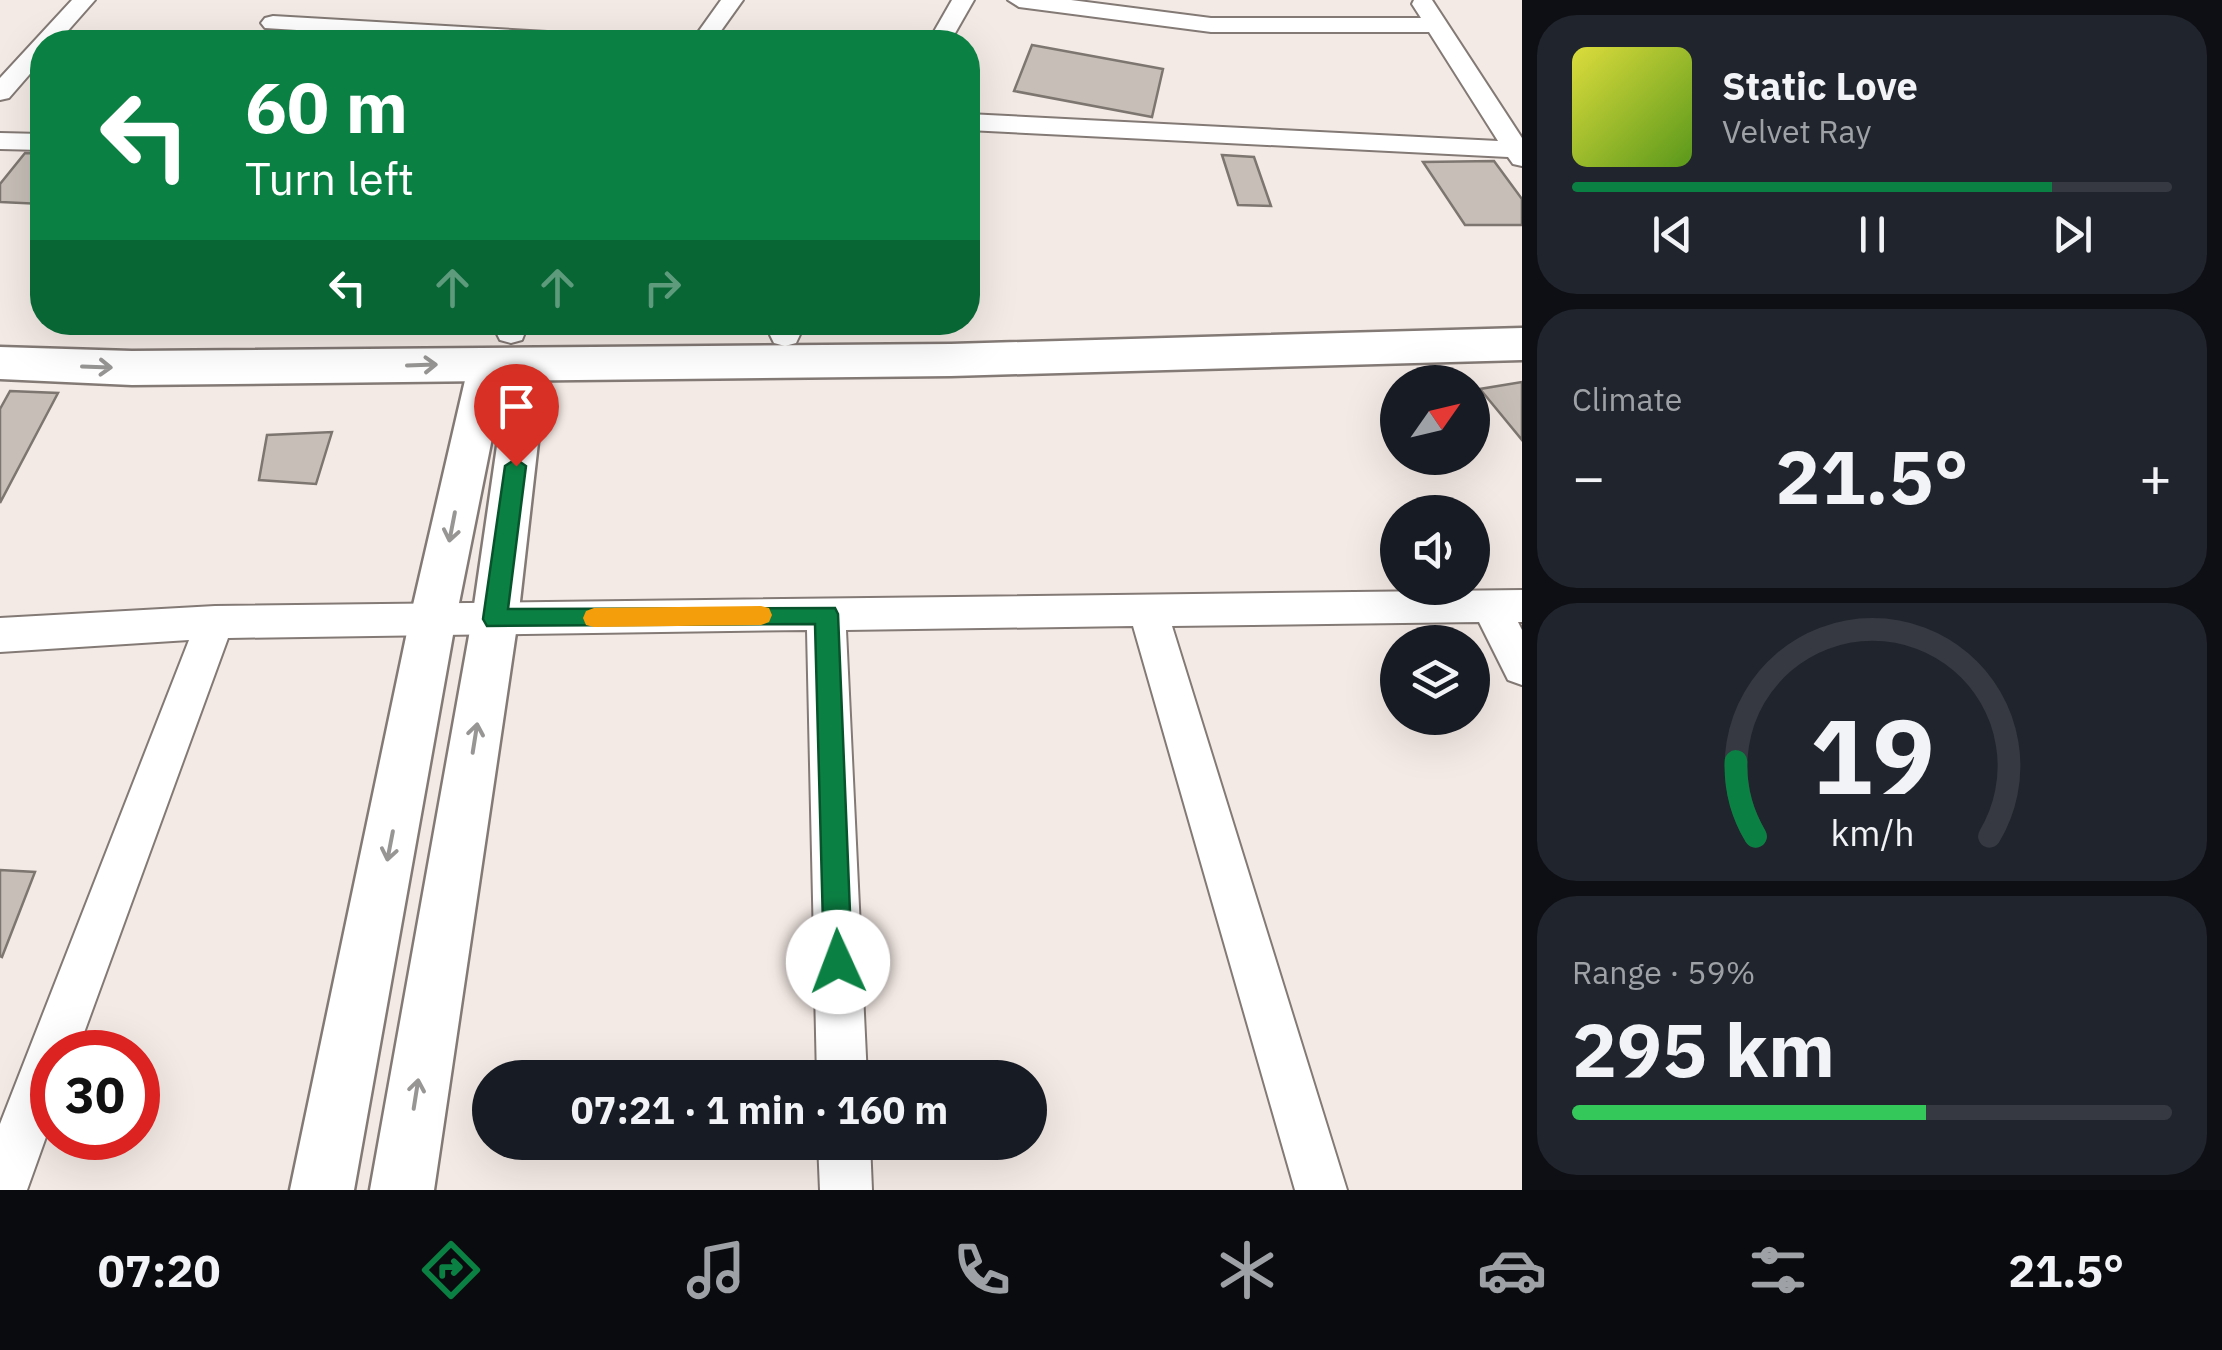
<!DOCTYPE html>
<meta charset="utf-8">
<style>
:root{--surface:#171b24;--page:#20242c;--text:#f1f3f6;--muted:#9ea1a6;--line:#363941;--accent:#0b8043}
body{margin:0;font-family:"IBM Plex Sans",sans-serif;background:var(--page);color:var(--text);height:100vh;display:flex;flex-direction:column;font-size:38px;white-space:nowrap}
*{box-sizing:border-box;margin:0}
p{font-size:32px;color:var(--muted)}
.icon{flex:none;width:55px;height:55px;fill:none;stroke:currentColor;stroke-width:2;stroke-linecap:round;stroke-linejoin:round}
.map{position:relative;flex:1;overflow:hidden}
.side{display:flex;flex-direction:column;gap:15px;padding:15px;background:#0d0f14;width:700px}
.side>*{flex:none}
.hud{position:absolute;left:30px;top:30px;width:950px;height:305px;border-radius:40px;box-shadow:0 10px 40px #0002;background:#0b8043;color:#fff;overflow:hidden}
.needle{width:65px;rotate:56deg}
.controls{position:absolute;left:1380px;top:365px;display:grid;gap:20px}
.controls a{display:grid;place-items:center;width:110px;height:110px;border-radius:50%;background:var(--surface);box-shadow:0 10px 40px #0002;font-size:50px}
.speed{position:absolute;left:30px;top:1030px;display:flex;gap:20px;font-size:50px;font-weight:700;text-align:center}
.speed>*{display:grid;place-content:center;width:130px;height:130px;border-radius:50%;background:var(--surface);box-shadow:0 10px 40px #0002;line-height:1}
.speed .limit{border:15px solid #d22;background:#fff;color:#111}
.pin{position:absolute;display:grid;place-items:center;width:85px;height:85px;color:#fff;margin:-102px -42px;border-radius:50% 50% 50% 0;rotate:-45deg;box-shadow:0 0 10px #0007}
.pin .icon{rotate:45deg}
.me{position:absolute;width:110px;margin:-55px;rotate:358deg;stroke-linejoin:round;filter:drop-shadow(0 0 8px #0008)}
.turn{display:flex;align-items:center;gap:35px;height:210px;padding:0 50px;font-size:45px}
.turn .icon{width:130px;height:130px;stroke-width:2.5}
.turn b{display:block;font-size:70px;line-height:85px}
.lanes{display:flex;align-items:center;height:95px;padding:0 50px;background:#0003;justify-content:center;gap:50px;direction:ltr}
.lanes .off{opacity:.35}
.big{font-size:75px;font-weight:700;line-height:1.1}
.side .card{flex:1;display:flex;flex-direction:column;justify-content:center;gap:15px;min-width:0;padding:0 35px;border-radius:40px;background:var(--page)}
.side .dial{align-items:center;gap:0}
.dial svg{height:260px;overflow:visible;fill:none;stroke:var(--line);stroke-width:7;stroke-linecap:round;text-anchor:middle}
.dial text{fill:var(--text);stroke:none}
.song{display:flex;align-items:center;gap:30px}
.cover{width:120px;height:120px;border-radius:15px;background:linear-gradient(135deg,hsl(60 70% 55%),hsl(90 70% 35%))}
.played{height:10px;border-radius:5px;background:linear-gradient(90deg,var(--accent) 80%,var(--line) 80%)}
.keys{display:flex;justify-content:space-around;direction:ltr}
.heat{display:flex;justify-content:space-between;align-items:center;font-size:55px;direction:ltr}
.charge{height:15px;border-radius:8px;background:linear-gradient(90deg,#34c759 59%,var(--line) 0)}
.trip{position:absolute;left:472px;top:1060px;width:575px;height:100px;border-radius:50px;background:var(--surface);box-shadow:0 10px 40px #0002;font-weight:700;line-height:100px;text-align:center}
.menu{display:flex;height:160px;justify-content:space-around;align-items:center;background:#090b0e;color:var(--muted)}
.menu .icon{width:70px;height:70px}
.menu .on{color:var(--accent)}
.menu b{font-size:45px;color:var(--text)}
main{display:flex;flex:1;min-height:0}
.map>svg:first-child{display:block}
.building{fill:#c6beb7;stroke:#7d7670;stroke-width:2.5}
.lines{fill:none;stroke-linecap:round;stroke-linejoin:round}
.minor-casing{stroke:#837975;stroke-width:4}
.tertiary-casing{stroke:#837975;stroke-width:5}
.primary-casing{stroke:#837975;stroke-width:5}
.minor{fill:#fff;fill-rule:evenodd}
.tertiary{fill:#fff;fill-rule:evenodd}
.primary{fill:#fff;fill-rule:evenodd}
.oneway{stroke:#989695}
.route{fill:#0b8043;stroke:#07532c;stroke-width:2.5}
.slow{fill:#f59e0b}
</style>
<main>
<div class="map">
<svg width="1522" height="1190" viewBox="0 0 1522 1190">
<rect width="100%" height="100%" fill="#f4eae5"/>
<g class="building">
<polygon points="1032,45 1163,69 1152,117 1014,91"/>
<polygon points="25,153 42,154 42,204 0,202 0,184"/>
<polygon points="1222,155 1254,157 1271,206 1238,205"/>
<polygon points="1494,161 1522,199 1522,225 1465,225 1423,162"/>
<polygon points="1522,382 1522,440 1480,389"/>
<polygon points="10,391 58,393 0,503 0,409"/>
<polygon points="332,432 316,484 259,480 267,435"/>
<polygon points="0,870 35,872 2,957 0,956"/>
</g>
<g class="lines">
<g class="minor-casing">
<g id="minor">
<polygon points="72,0 95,0 58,42 42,42 42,60 9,98 0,100 0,78"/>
<polygon points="721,0 743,0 713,42 691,42"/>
<polygon points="952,0 974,0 950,42 928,42"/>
<polygon points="1008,0 1071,0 1211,18 1421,18 1412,4 1414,0 1432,0 1522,138 1522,166 1513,164 1508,157 968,130 968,114 1498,141 1429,32 1211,32 1019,7"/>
<polygon points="273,16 600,35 612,42 488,42 265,28 261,23 265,18"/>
<polygon points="0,133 42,134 42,150 0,149"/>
<polygon points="499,322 529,322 522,340 511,343 500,340 496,332"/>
<polygon points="775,322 806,322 796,343 785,346 774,343 770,335"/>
<polygon points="1522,590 1522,622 1518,622 1522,630 1522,685 1508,680 1479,622 1172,626 1347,1190 1295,1190 1133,626 846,630 867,1078 817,1078 807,630 228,638 77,1052 52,1052 52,1120 27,1190 0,1190 0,1124 189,640 0,652 0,618 215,606"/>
<polygon points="818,1142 870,1142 872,1190 820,1190"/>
</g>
</g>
<g class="tertiary-casing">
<g id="tertiary">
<polygon points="488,350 501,353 507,363 456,618 354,1190 290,1190 410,618 469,363 475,353"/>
<polygon points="528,350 541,353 547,363 518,619 434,1190 370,1190 472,619 509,363 515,353"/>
</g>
</g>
<g class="primary-casing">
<polygon id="primary" points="1522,328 1522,360 951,376 132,385 0,379 0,347 132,351 951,344"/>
</g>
<use href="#minor" class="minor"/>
<use href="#tertiary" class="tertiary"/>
<use href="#primary" class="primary"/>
</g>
<defs><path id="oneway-shaft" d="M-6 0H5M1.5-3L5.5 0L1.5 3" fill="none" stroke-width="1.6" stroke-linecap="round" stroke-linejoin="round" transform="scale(2.5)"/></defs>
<g class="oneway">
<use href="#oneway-shaft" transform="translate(422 365) rotate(-2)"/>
<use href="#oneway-shaft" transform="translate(97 367) rotate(2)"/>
<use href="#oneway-shaft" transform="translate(452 527) rotate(101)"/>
<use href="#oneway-shaft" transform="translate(475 738) rotate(-81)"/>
<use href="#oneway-shaft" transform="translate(390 846) rotate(101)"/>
<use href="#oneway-shaft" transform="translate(416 1094) rotate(-81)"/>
</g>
<polygon class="route" points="516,459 526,466 508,609 835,608 838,614 852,962 848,972 838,976 828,972 824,962 815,624 487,626 483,619 505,466"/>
<polygon class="slow" points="761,606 769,608 772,615 769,622 761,625 594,627 586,625 583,618 586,611 594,608"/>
</svg>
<div class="controls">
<a><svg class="needle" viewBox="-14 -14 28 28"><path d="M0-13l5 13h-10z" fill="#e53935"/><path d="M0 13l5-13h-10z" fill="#9ea1a6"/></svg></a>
<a><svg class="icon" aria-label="sound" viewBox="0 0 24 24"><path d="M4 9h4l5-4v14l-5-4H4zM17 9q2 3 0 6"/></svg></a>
<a><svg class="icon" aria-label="layers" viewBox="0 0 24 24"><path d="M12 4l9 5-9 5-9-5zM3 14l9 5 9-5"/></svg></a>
</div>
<div class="speed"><div class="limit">30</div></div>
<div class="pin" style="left:516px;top:466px;background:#d93025"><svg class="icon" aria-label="arrive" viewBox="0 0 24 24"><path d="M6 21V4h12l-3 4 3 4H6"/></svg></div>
<svg class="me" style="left:838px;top:962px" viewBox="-20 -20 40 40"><circle r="19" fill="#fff"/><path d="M0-13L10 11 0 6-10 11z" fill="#0b8043"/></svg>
<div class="trip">07:21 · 1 min · 160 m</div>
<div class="hud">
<div class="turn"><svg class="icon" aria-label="left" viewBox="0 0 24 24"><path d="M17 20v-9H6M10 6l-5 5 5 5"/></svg><div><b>60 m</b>Turn left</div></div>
<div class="lanes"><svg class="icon" aria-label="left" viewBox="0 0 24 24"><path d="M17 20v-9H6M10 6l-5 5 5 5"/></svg><svg class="icon off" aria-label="ahead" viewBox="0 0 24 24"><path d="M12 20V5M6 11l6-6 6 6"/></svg><svg class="icon off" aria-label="ahead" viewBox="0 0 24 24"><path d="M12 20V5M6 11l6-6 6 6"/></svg><svg class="icon off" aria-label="right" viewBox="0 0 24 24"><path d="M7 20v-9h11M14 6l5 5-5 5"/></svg></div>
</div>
</div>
<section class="side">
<div class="card">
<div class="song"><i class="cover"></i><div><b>Static Love</b><p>Velvet Ray</p></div></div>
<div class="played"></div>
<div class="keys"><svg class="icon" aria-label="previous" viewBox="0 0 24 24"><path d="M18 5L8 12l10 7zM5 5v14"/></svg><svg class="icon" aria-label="pause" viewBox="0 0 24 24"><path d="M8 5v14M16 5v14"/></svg><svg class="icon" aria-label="next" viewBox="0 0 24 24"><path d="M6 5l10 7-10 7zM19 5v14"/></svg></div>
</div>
<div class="card"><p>Climate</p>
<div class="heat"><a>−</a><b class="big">21.5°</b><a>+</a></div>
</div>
<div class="card dial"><svg viewBox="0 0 100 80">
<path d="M14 69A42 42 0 1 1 86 69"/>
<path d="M14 69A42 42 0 0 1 8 46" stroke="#0b8043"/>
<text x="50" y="56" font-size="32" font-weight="700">19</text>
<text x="50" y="72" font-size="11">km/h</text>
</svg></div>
<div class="card"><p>Range · 59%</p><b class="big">295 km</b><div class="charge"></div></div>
</section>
</main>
<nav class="menu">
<b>07:20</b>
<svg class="icon on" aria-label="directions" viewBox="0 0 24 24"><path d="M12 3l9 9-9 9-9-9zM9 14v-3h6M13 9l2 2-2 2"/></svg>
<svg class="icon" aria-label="music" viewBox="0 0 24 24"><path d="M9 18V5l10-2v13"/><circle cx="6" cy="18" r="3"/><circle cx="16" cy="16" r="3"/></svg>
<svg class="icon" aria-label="phone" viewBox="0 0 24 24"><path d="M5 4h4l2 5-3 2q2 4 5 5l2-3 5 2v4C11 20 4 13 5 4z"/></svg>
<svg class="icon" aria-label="climate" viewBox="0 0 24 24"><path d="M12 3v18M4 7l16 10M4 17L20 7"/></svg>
<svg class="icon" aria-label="car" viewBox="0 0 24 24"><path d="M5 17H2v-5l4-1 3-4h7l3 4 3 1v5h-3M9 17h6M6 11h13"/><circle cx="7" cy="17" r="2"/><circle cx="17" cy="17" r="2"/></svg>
<svg class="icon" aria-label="filters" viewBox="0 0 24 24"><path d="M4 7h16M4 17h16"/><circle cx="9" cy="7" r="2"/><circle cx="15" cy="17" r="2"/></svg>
<b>21.5°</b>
</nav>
